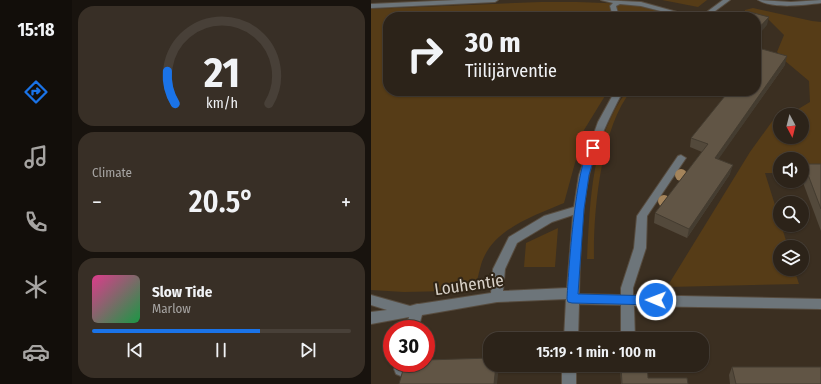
<!DOCTYPE html>
<meta charset="utf-8">
<style>
:root{--surface:#2c2319;--page:#382f26;--text:#f1f3f6;--muted:#a6a4a2;--line:#484038;--accent:#1a73e8}
body{margin:0;font-family:"Fira Sans Condensed",sans-serif;background:var(--page);color:var(--text);height:100vh;display:flex;flex-direction:column;font-size:15px;white-space:nowrap}
*{box-sizing:border-box;margin:0}
p{font-size:13px;color:var(--muted)}
.icon{flex:none;width:22px;height:22px;fill:none;stroke:currentColor;stroke-width:2;stroke-linecap:round;stroke-linejoin:round}
.map{position:relative;flex:1;overflow:hidden}
.sheet{display:flex;flex-direction:column;gap:6px;padding:6px;background:#18130e;width:299px}
.sheet>*{flex:none}
.hud{position:absolute;left:12px;top:12px;width:378px;height:84px;border-radius:16px;box-shadow:0 1px 3px #0004,0 0 0 1px var(--line);background:#2c2319;color:var(--text);overflow:hidden}
.needle{width:26px;rotate:173deg}
.tools{position:absolute;left:402px;top:108px;display:grid;gap:8px}
.tools a{display:grid;place-items:center;width:36px;height:36px;border-radius:50%;background:var(--surface);box-shadow:0 1px 3px #0004,0 0 0 1px var(--line);font-size:20px}
.speed{position:absolute;left:12px;top:320px;display:flex;gap:8px;font-size:20px;font-weight:700;text-align:center}
.speed>*{display:grid;place-content:center;width:52px;height:52px;border-radius:50%;background:var(--surface);box-shadow:0 1px 3px #0004,0 0 0 1px var(--line);line-height:1}
.speed .limit{border:6px solid #d22;background:#fff;color:#111}
.pin{position:absolute;display:grid;place-items:center;width:34px;height:34px;color:#fff;margin:-17px;border-radius:8px;box-shadow:0 2px 6px #0006}
.me{position:absolute;width:44px;margin:-22px;rotate:271deg;stroke-linejoin:round;filter:drop-shadow(0 0 3px #0008)}
.turn{display:flex;align-items:center;gap:14px;height:84px;padding:0 16px;font-size:18px}
.turn .icon{width:52px;height:52px;stroke-width:2.5}
.turn b{display:block;font-size:28px;line-height:34px}
.big{font-size:30px;font-weight:600;line-height:1.1}
.sheet .tile{flex:1;display:flex;flex-direction:column;justify-content:center;gap:6px;min-width:0;padding:0 14px;border-radius:16px;background:var(--page)}
.sheet .dial{align-items:center;gap:0}
.dial svg{height:104px;overflow:visible;fill:none;stroke:var(--line);stroke-width:7;stroke-linecap:round;text-anchor:middle}
.dial text{fill:var(--text);stroke:none}
.song{display:flex;align-items:center;gap:12px}
.cover{width:48px;height:48px;border-radius:6px;background:linear-gradient(135deg,hsl(330 70% 55%),hsl(140 70% 35%))}
.played{height:4px;border-radius:2px;background:linear-gradient(90deg,var(--accent) 65%,var(--line) 65%)}
.keys{display:flex;justify-content:space-around;direction:ltr}
.heat{display:flex;justify-content:space-between;align-items:center;font-size:22px;direction:ltr}
.trip{position:absolute;left:112px;top:332px;width:226px;height:40px;border-radius:16px;background:var(--surface);box-shadow:0 1px 3px #0004,0 0 0 1px var(--line);font-weight:600;line-height:40px;text-align:center}
main{display:flex;flex:1;min-height:0}
.tabs{display:flex;flex-direction:column;width:72px;justify-content:space-around;align-items:center;background:#120e0a;color:var(--muted)}
.tabs .icon{width:28px;height:28px}
.tabs .current{color:var(--accent)}
.tabs b{font-size:18px;color:var(--text)}
.map>svg:first-child{display:block}
.green{fill:#563c17;fill-rule:evenodd}
.lines{fill:none;stroke-linecap:round;stroke-linejoin:round}
.minor-casing{stroke:#574c3f;stroke-width:2}
.minor{fill:#6d757a;fill-rule:evenodd}
.tree{fill:#a4845b}
.wall{fill:#53493b}
.shaded-wall{fill:#443c30}
.building{fill:#615545;stroke:#443c30}
.route{fill:#1a73e8;stroke:#114b97}
.labels{text-anchor:middle;dominant-baseline:central;stroke-width:4;stroke-linejoin:round;paint-order:stroke}
.near-street-label{font-size:17px;fill:#d9d2c9;stroke:#302517}
</style>
<main>
<nav class="tabs">
<b>15:18</b>
<svg class="icon current" aria-label="directions" viewBox="0 0 24 24"><path d="M12 3l9 9-9 9-9-9zM9 14v-3h6M13 9l2 2-2 2"/></svg>
<svg class="icon" aria-label="music" viewBox="0 0 24 24"><path d="M9 18V5l10-2v13"/><circle cx="6" cy="18" r="3"/><circle cx="16" cy="16" r="3"/></svg>
<svg class="icon" aria-label="phone" viewBox="0 0 24 24"><path d="M5 4h4l2 5-3 2q2 4 5 5l2-3 5 2v4C11 20 4 13 5 4z"/></svg>
<svg class="icon" aria-label="climate" viewBox="0 0 24 24"><path d="M12 3v18M4 7l16 10M4 17L20 7"/></svg>
<svg class="icon" aria-label="car" viewBox="0 0 24 24"><path d="M5 17H2v-5l4-1 3-4h7l3 4 3 1v5h-3M9 17h6M6 11h13"/><circle cx="7" cy="17" r="2"/><circle cx="17" cy="17" r="2"/></svg>
</nav>
<section class="sheet">
<div class="tile dial"><svg viewBox="0 0 100 80">
<path d="M14 69A42 42 0 1 1 86 69"/>
<path d="M14 69A42 42 0 0 1 8 44" stroke="#1a73e8"/>
<text x="50" y="56" font-size="32" font-weight="700">21</text>
<text x="50" y="72" font-size="11">km/h</text>
</svg></div>
<div class="tile"><p>Climate</p>
<div class="heat"><a>−</a><b class="big">20.5°</b><a>+</a></div>
</div>
<div class="tile">
<div class="song"><i class="cover"></i><div><b>Slow Tide</b><p>Marlow</p></div></div>
<div class="played"></div>
<div class="keys"><svg class="icon" aria-label="previous" viewBox="0 0 24 24"><path d="M18 5L8 12l10 7zM5 5v14"/></svg><svg class="icon" aria-label="pause" viewBox="0 0 24 24"><path d="M8 5v14M16 5v14"/></svg><svg class="icon" aria-label="next" viewBox="0 0 24 24"><path d="M6 5l10 7-10 7zM19 5v14"/></svg></div>
</div>
</section>
<div class="map">
<svg width="450" height="384" viewBox="0 0 450 384">
<rect width="100%" height="100%" fill="#3b2f21"/>
<g class="green">
<polygon points="291,0 336,0 327,7"/>
<path d="M170,2H206L260,4L310,17H17V91H237L213,130L193,203C165,215 127,227 113,257C109,265 108,275 105,284L78,291L33,292L0,290V9Z"/>
<path d="M382,8L441,21L450,22V172H431V159H409V173H394L417,247H409V269H423L428,284L296,287L379,152L405,116L424,111L439,102L438,81L413,60L406,52L413,35L395,17L374,16V10ZM409,115H431V137H409Z"/>
<path d="M256,91H260C230,127 222,213 223,259H216C219,203 220,138 256,91Z"/>
<polygon points="187,228 184,267 153,267 155,243"/>
</g>
<g class="lines">
<g class="minor-casing">
<g id="minor">
<polygon points="86,0 127,0 124,2 0,8 0,4"/>
<polygon points="230,0 270,2 324,17 313,17 270,6 249,4 245,6 248,17 242,17 239,6 242,3"/>
<polygon points="352,0 359,0 336,17 329,17"/>
<path d="M387,0L420,2L450,0V3C434,5 401,9 387,0Z"/>
<polygon points="190,91 224,91 220,93 193,95 190,95"/>
<path d="M244,91H252C238,118 224,146 218,175C210,214 209,255 208,294L250,295V288L263,248L266,216L307,156L310,155L315,158L276,216L275,248L262,288V295L450,299V309L263,306L264,339H250V305L208,304L207,339H193L195,299L126,302L51,315L47,329H35L38,317L0,324V312L16,310L0,305V295L39,306L46,304H48L120,293L122,269L138,237L173,216L203,207L208,175L227,122ZM202,215L196,288L132,291L134,269L146,243L181,222Z"/>
<polygon points="25,363 39,363 35,374 30,376 25,374 23,369"/>
<rect x="191" y="365" width="14" height="19"/>
</g>
</g>
<use href="#minor" class="minor"/>
</g>
<g class="tree">
<circle cx="310" cy="175" r="6"/>
<circle cx="293" cy="201" r="6"/>
</g>
<g class="wall">
<polygon points="414,65 347,159 359,174 316,238 283,223 284,213 331,152 319,147 320,138"/>
<polygon points="433,164 450,164 450,231 431,180 431,168"/>
<polygon points="249,365 276,365 277,378 317,384 250,384"/>
<polygon points="361,367 450,384 359,384 358,375"/>
</g>
<g class="shaded-wall">
<polygon points="398,17 396,25 385,38 385,31"/>
<polygon points="416,56 414,65 342,167 344,158"/>
<polygon points="362,165 359,174 316,238 318,229"/>
<polygon points="125,365 128,365 128,366 126,384 123,384"/>
</g>
<g class="building">
<polygon points="375,11 398,17 385,31 385,17 370,17"/>
<polygon points="391,49 416,56 344,158 362,165 318,229 284,213 337,144 320,138 358,91 385,91 385,56"/>
<polygon points="433,164 450,164 450,209"/>
<polygon points="119,358 119,365 125,365 123,384 28,384 34,363 55,363 55,360"/>
<polygon points="250,365 276,365 277,378 316,378 317,384 251,384"/>
<polygon points="361,367 450,367 450,384 365,384"/>
</g>
<path class="route" d="M222,145L226,148L218,175L213,209L207,294L285,296L289,297L291,300L289,304L285,305L201,303L197,302L196,299C197,278 205,150 222,145Z"/>
<g class="labels">
<g class="near-street-label">
<text transform="translate(98 285) rotate(-8)">Louhentie</text>
</g>
</g>
</svg>
<div class="tools">
<a><svg class="needle" viewBox="-14 -14 28 28"><path d="M0-13l5 13h-10z" fill="#e53935"/><path d="M0 13l5-13h-10z" fill="#a6a4a2"/></svg></a>
<a><svg class="icon" aria-label="sound" viewBox="0 0 24 24"><path d="M4 9h4l5-4v14l-5-4H4zM17 9q2 3 0 6"/></svg></a>
<a><svg class="icon" aria-label="search" viewBox="0 0 24 24"><circle cx="10" cy="10" r="6"/><path d="M15 15l6 6"/></svg></a>
<a><svg class="icon" aria-label="layers" viewBox="0 0 24 24"><path d="M12 4l9 5-9 5-9-5zM3 14l9 5 9-5"/></svg></a>
</div>
<div class="speed"><div class="limit">30</div></div>
<div class="pin" style="left:222px;top:148px;background:#d93025"><svg class="icon" aria-label="arrive" viewBox="0 0 24 24"><path d="M6 21V4h12l-3 4 3 4H6"/></svg></div>
<svg class="me" style="left:285px;top:300px" viewBox="-20 -20 40 40"><circle r="17" fill="#1a73e8" stroke="#fff" stroke-width="3"/><path d="M0-11L8 9 0 5-8 9z" fill="#fff"/></svg>
<div class="trip">15:19 · 1 min · 100 m</div>
<div class="hud">
<div class="turn"><svg class="icon" aria-label="right" viewBox="0 0 24 24"><path d="M7 20v-9h11M14 6l5 5-5 5"/></svg><div><b>30 m</b>Tiilijärventie</div></div>
</div>
</div>
</main>
